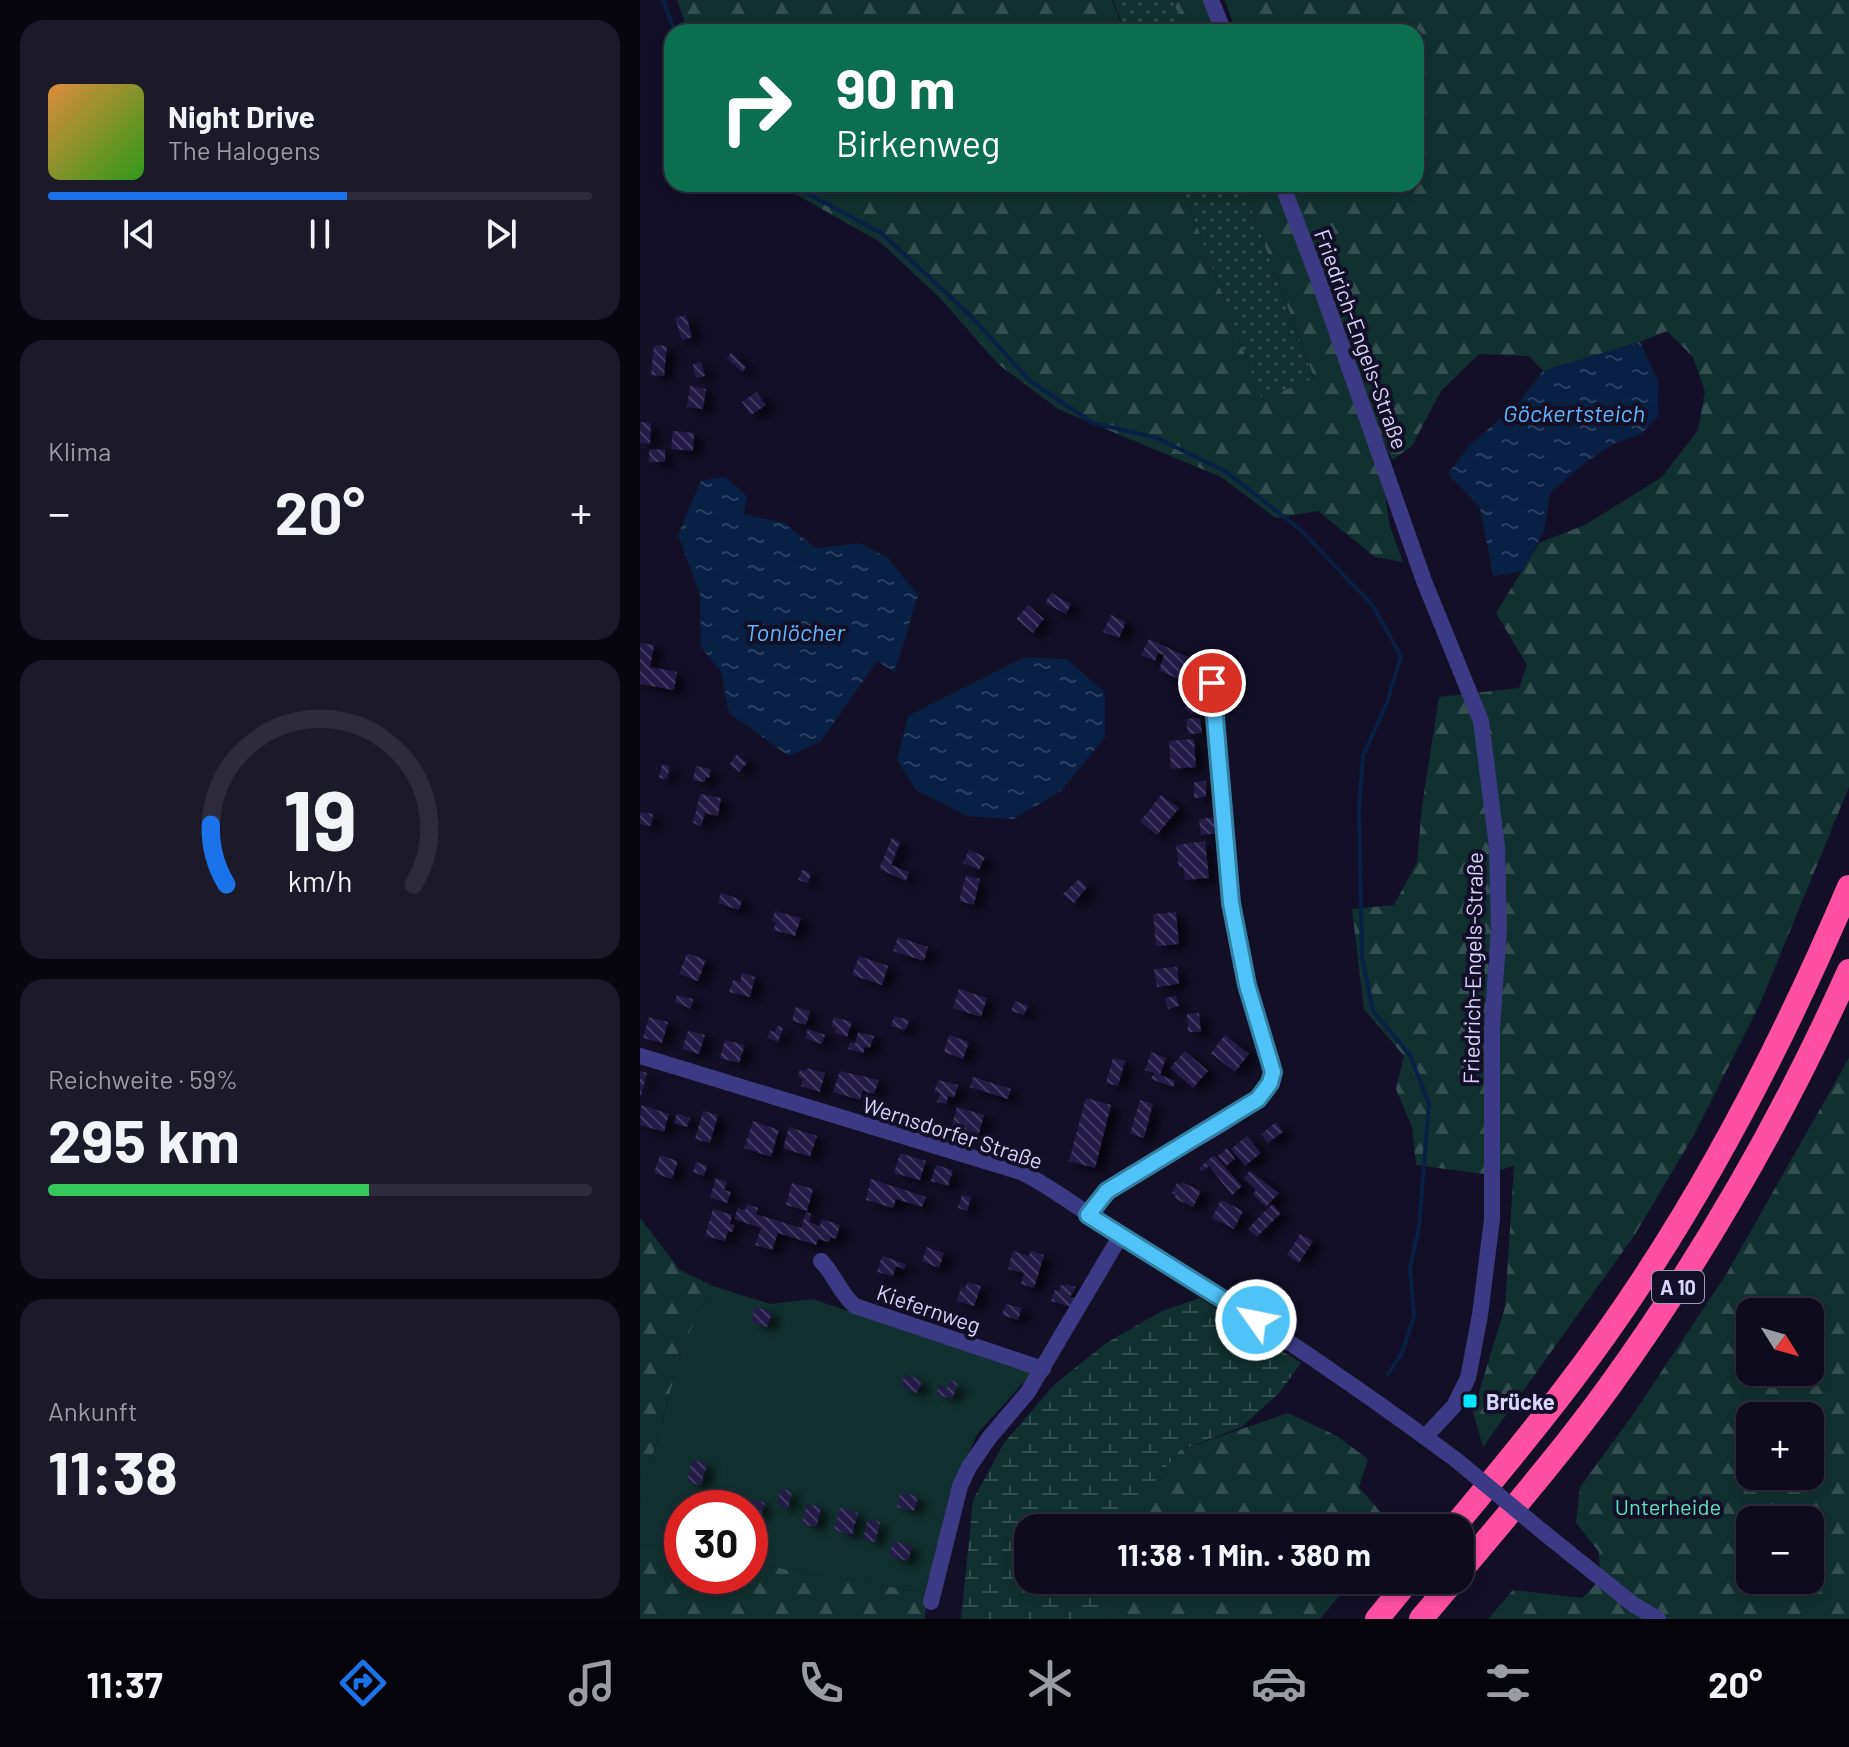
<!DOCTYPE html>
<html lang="de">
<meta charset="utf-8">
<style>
:root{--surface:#0e0b1c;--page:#1c1929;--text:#f1f3f6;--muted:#9b9ba3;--line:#2e2b3b;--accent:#1a73e8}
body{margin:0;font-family:Barlow,sans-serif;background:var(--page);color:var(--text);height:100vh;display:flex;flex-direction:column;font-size:30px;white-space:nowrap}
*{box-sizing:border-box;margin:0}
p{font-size:26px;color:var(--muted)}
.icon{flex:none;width:44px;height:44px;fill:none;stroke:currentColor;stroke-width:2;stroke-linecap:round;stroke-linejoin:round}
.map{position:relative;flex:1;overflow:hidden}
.drawer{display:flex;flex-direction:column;gap:20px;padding:20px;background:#08060f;width:640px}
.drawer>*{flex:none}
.top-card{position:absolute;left:24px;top:24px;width:760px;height:168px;border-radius:24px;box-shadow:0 4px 12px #0003,0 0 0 2px var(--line);background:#0b6e4f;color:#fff;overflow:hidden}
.needle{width:52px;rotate:127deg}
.tools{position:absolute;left:1096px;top:1298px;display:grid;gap:16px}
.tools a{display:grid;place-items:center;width:88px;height:88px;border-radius:16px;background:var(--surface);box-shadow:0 4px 12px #0003,0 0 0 2px var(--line);font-size:40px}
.speed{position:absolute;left:24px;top:1490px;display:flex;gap:16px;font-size:40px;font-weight:700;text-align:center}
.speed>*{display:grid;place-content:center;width:104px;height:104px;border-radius:50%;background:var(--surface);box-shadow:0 4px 12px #0003,0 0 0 2px var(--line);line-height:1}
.speed .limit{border:12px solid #d22;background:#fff;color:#111}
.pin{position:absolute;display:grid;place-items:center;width:68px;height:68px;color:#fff;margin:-34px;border:4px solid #fff;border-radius:50%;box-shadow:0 2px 8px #0007}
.me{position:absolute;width:88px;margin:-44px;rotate:303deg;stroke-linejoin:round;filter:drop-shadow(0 0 6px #0008)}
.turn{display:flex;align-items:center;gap:28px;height:168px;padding:0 40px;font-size:36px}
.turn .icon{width:104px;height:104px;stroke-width:2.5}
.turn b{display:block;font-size:56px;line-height:68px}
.big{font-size:60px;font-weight:700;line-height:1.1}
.drawer .tile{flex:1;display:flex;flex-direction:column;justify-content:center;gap:12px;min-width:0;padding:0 28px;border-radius:24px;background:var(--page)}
.drawer .dial{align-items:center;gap:0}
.dial svg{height:208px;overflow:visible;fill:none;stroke:var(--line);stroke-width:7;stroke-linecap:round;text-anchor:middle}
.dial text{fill:var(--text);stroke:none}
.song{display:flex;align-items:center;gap:24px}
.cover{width:96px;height:96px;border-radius:12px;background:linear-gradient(135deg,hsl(30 70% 55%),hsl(110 70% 35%))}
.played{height:8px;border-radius:4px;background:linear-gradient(90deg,var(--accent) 55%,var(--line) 55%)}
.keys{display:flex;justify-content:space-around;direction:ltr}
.heat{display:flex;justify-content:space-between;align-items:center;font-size:44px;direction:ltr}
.charge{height:12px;border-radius:6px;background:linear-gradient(90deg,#34c759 59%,var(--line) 0)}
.trip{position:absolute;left:374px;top:1514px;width:460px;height:80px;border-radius:24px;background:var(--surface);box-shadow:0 4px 12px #0003,0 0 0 2px var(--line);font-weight:700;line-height:80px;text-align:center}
.menu{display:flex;height:128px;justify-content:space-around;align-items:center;background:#06040b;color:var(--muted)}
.menu .icon{width:56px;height:56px}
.menu .on{color:var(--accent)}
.menu b{font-size:36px;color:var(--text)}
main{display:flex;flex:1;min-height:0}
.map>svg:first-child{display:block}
.grass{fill:url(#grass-dots)}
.forest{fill:url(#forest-firs);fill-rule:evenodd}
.wetland{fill:url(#wetland-marsh)}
.garden{fill:#12302f}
.water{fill:url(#water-ripples)}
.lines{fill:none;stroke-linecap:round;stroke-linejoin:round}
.stream{stroke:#0a1f44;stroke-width:4}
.building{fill:url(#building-back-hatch);filter:url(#shadow)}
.street{stroke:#3d3a85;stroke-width:16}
.highway{stroke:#ff4fa3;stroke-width:24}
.street-bridge{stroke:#3d3a85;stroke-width:16}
.route-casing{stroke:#337fa1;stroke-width:20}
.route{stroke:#4fc3f7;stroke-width:14}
.poi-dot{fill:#00e5ff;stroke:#130f26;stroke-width:3}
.labels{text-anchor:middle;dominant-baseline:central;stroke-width:8;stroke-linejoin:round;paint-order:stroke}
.shield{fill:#130f26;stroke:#9e99be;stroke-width:2}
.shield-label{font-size:20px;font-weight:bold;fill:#d9d4ff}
.street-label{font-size:22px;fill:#d9d4ff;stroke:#130f26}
.poi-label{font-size:22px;font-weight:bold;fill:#d9d4ff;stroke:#130f26;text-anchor:start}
.park-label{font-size:22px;fill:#5fe0c0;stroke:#130f26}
.water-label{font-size:24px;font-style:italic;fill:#62b6ff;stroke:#130f26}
</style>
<main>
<section class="drawer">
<div class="tile">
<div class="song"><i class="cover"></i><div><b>Night Drive</b><p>The Halogens</p></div></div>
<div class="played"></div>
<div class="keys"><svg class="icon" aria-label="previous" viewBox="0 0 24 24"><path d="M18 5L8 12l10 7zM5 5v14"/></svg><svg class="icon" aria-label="pause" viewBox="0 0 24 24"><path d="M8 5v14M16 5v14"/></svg><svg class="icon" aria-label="next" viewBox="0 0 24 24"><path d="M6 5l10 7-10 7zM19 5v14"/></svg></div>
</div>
<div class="tile"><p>Klima</p>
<div class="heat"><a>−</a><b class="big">20°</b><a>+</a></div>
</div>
<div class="tile dial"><svg viewBox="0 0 100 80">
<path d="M14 69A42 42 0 1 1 86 69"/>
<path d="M14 69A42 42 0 0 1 8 46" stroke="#1a73e8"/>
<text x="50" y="56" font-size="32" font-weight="700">19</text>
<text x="50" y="72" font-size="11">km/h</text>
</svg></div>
<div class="tile"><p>Reichweite · 59%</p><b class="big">295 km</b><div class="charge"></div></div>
<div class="tile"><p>Ankunft</p><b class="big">11:38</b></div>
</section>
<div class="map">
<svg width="1209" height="1619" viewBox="0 0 1209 1619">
<defs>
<pattern id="grass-dots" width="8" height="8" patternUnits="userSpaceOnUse" patternTransform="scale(2)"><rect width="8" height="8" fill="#12302f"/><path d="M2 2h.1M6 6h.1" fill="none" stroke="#344d4e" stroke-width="1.8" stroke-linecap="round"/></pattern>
<pattern id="forest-firs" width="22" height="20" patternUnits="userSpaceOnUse" patternTransform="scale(2)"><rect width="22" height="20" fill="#12302f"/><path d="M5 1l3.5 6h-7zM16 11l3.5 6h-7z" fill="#344d4e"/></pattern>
<pattern id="wetland-marsh" width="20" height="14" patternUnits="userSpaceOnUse" patternTransform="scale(2)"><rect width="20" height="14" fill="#12302f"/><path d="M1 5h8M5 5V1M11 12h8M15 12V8" fill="none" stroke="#344d4e"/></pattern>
<pattern id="water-ripples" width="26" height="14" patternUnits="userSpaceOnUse" patternTransform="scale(2)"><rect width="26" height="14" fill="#0a1f44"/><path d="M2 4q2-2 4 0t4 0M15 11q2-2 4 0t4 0" fill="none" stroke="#2d3f60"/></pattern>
<pattern id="building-back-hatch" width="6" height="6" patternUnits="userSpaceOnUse" patternTransform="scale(2)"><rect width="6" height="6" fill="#241b47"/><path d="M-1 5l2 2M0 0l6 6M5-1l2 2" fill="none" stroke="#433b63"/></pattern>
<filter id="shadow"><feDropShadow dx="9" dy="5" stdDeviation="4" flood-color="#0009"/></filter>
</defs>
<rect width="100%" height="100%" fill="#130f26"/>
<g class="grass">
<polygon points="473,0 533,0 545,32 485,32"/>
<polygon points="541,184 602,184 674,379 622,400"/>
</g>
<g class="forest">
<polygon points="37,0 472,0 484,32 45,32 44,20"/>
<polygon points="533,0 569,0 581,32 545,32"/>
<polygon points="585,0 1209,0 1209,787 1120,1004 1054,1135 994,1236 843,1447 833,1412 865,1307 874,1166 845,1174 776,1165 772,1127 756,1089 764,1056 724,1009 712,909 754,905 777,862 782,806 799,697 879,688 887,665 856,613 899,543 945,525 1022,477 1058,430 1065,392 1053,357 1027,331 999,342 903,371 889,356 839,354 801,391 772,446 752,460 699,339 648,184 776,184 776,32 596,32"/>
<polygon points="138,184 541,184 622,400 674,378 602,184 637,184 741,467 750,527 763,562 735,557 678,511 636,518 581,477 418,409 358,364 300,298 240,242"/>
<path d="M1209,1058V1619H848L873,1590L942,1598L960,1580L959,1552L936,1523L940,1487L994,1413L1087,1273ZM1110,1312H1170V1372H1110ZM1110,1416H1170V1476H1110ZM1110,1520H1170V1580H1110Z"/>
<polygon points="0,1218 40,1270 73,1286 44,1343 0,1501"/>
<polygon points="648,1413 697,1436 728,1459 719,1487 754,1528 490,1528 501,1498 540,1450"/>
<polygon points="0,1544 42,1551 42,1576 110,1576 110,1563 287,1593 285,1619 0,1619"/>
<polygon points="474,1580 712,1580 680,1619 467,1619"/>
</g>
<polygon class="wetland" points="560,1298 661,1363 640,1392 602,1427 540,1450 501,1498 490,1528 388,1528 388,1580 474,1580 467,1619 321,1619 333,1500 364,1443 414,1385 466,1343 522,1311"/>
<polygon class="garden" points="73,1286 130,1304 172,1299 393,1372 338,1433 309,1495 287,1593 110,1563 110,1508 42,1508 42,1551 0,1544 0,1501 44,1343"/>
<g class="water">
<polygon points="1000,342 1018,380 1018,416 1001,434 975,443 946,462 910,493 904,531 882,572 853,576 840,508 808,474 829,446 879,402 903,371"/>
<polygon points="85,477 107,496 104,514 144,523 176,548 219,543 247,557 278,595 255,672 237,661 181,741 149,756 89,713 81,672 61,647 60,595 38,535 61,481"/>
<polygon points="385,657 427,659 465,693 465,737 421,791 374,819 326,816 276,790 257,760 268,716"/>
</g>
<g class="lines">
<g class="stream">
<polyline points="23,0 35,32"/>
<polyline points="150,184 241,233 330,315 390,381 453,423 517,438 585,471 662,531 733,606 761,656 747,703 723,756 719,808 722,957 733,1011 770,1055 789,1104 779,1227 770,1267 774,1316 762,1353 748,1374"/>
</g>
</g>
<g class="building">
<polygon points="46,315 52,337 42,340 35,318"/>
<polygon points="14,345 27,346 24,376 11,375"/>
<polygon points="91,353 106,367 102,372 87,358"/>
<polygon points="61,362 65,376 56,378 53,364"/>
<polygon points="50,386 66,389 63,409 47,407"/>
<polygon points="116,392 126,405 111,415 102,402"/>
<polygon points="0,422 11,423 10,444 0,443"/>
<polygon points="33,431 54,433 53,451 31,449"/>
<polygon points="25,449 25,462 9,462 9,450"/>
<polygon points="411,593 431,604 426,614 405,603"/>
<polygon points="388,605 404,619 393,633 376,619"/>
<polygon points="471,615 486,622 479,638 463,632"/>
<polygon points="509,639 548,657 538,679 519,670 524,655 518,653 515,661 501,655"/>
<polygon points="0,643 14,645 10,667 37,672 34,690 0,684"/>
<polygon points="555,697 562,704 552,715 544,708"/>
<polygon points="560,718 562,733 548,734 546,719"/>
<polygon points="554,739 556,767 531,769 529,741"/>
<polygon points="97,754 107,763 99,772 90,764"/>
<polygon points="22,764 30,766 27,779 19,778"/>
<polygon points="56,766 71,769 69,778 66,777 65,782 53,780"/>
<polygon points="566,781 566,797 554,798 554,782"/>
<polygon points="60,794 81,798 78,816 65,813 61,826 53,823"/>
<polygon points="521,795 539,808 517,835 500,822"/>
<polygon points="0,812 13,814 11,826 0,824"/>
<polygon points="578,817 580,833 561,835 559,819"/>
<polygon points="252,838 260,842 251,865 269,872 266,881 239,869"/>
<polygon points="565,841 569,878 545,880 543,867 539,868 536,845"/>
<polygon points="329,850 345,857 339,870 323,863"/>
<polygon points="162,870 171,873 168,883 158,880"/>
<polygon points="326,875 340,879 334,905 319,901"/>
<polygon points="439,879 447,887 434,903 423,894"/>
<polygon points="81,893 102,900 99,910 78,903"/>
<polygon points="135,911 161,918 155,936 134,930 136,922 132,921"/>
<polygon points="536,912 539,944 516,946 513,914"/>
<polygon points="258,937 288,947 284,961 253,951"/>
<polygon points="47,953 66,960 58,981 39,974"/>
<polygon points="219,956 248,966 242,985 212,975"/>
<polygon points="537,967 539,984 517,987 514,969"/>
<polygon points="102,973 115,977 110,997 89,992 93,980 100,982"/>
<polygon points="319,989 347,998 341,1017 313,1008"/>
<polygon points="37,995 53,999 51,1009 35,1002"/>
<polygon points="536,996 539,1006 528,1009 525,998"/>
<polygon points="375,1001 388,1006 384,1015 371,1011"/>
<polygon points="156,1007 170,1011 166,1025 152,1021"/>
<polygon points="559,1013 561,1032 548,1032 547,1014"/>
<polygon points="254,1016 269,1020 266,1030 251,1026"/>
<polygon points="9,1017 28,1022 22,1043 3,1038"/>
<polygon points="194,1017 212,1022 207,1037 195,1033 196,1028 191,1026"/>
<polygon points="138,1026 143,1028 138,1042 127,1038 130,1031 135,1032"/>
<polygon points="168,1029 185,1035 182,1044 165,1038"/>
<polygon points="48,1031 65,1035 59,1054 42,1049"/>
<polygon points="218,1032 234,1036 230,1048 225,1047 223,1053 208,1049 210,1042 215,1044"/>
<polygon points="309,1035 329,1042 323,1059 304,1052"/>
<polygon points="585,1035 609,1054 595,1072 571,1053"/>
<polygon points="85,1040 105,1045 99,1063 80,1058"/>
<polygon points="545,1051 568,1071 553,1088 530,1068"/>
<polygon points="511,1052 526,1058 520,1075 535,1081 533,1087 511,1079 514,1073 505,1070"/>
<polygon points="473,1058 485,1061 478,1086 466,1083"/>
<polygon points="167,1068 185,1073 180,1092 161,1086 163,1079 158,1077 160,1069 166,1071"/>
<polygon points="0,1071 7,1073 1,1096 0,1096"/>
<polygon points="200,1071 239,1080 234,1094 223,1091 220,1100 193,1092"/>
<polygon points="333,1077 371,1089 368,1099 330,1087"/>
<polygon points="298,1080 318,1085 314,1098 308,1096 306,1104 297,1102 300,1093 294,1092"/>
<polygon points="446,1098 471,1105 455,1168 429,1161"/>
<polygon points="500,1100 513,1104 504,1138 490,1134"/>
<polygon points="1,1105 29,1114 24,1132 0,1125"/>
<polygon points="317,1107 344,1115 338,1137 311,1129"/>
<polygon points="63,1111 78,1115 70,1143 55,1139"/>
<polygon points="37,1113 50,1118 47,1127 34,1123"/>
<polygon points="113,1121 139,1130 131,1157 104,1148"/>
<polygon points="636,1122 643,1132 628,1143 621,1134"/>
<polygon points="149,1127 177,1136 170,1157 143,1148"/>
<polygon points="607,1136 621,1153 605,1166 591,1149"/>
<polygon points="587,1148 595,1159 586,1166 578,1156"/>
<polygon points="260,1153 286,1161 280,1180 254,1173"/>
<polygon points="20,1155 38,1161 32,1179 14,1173"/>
<polygon points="574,1155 602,1186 592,1195 569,1166 562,1171 559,1168"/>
<polygon points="56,1162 67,1166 64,1176 53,1172"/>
<polygon points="296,1165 313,1170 308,1186 291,1181"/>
<polygon points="610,1171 639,1193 626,1207 613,1194 616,1190 604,1178"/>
<polygon points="76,1178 87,1182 84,1190 91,1192 87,1203 70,1197"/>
<polygon points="231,1179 286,1197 282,1207 256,1199 253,1208 226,1200"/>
<polygon points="542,1182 561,1191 553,1207 534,1198 536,1195 532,1193 537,1183 541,1185"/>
<polygon points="152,1183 173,1189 167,1211 146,1205"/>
<polygon points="322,1195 331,1197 327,1211 318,1208"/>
<polygon points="581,1200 603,1211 594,1229 572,1218"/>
<polygon points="107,1204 118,1208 116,1214 161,1228 166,1212 171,1214 169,1222 180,1226 182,1219 200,1225 196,1239 191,1237 189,1242 178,1239 176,1245 138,1233 132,1250 115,1245 121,1228 94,1219 98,1208 105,1210"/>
<polygon points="632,1204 641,1213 617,1237 608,1229"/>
<polygon points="73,1209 92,1215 90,1224 95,1225 92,1232 88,1231 85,1241 65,1236"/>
<polygon points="660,1234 673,1241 659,1263 647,1255"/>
<polygon points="287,1247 304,1253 299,1268 282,1261"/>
<polygon points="373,1251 389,1256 391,1251 404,1255 394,1288 381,1284 384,1273 368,1269"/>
<polygon points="242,1256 266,1264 264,1269 256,1266 253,1276 237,1272"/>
<polygon points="327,1282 341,1286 334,1306 317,1301 321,1287 325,1288"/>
<polygon points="426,1284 436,1287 430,1297 434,1298 431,1307 411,1301 415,1290 419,1291 421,1285 425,1286"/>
<polygon points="366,1304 382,1308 378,1320 362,1315"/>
<polygon points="115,1307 132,1312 127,1327 111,1322"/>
<polygon points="265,1374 282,1381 277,1393 261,1386"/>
<polygon points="310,1380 318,1383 312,1399 296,1394 299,1385 307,1388"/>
<polygon points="52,1460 67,1464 61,1485 47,1482"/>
<polygon points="141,1489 152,1491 148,1508 137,1505"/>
<polygon points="78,1491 94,1494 91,1508 75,1504"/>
<polygon points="260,1493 278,1496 274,1511 257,1507"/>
<polygon points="110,1499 125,1503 121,1515 110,1512 108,1508"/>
<polygon points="167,1504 181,1507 176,1527 162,1524"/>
<polygon points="200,1508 218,1513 212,1535 194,1530"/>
<polygon points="228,1519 240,1522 235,1542 223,1539"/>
<polygon points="253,1541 272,1546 268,1561 249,1556"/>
</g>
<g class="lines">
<g class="street">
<polyline points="571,0 584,32"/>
<polyline points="642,184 677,276 784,581 841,721 857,847 859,929 852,1028 852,1219 840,1315 828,1378 814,1406 785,1437"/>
<path d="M0,1056L381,1172C414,1188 443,1212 474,1231C591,1301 705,1378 815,1459"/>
<path d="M448,1215C454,1207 460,1197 467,1190C507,1157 620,1121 633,1072L607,985L591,903L572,683"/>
<path d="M181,1261C195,1275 200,1294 215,1306L403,1369"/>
<polyline points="908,1536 994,1605 1018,1619"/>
<polyline points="291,1602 320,1486 329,1467 349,1438 388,1392 481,1235"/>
</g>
<g class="highway">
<path d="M813,1528C876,1452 939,1376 994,1293C1080,1165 1149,1028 1209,887"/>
<path d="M820,1572C870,1512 922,1452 969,1387C1063,1257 1143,1118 1209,971"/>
<polyline points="737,1619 769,1580"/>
<polyline points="781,1619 814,1580"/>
</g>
<polyline class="street-bridge" points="815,1459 908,1536"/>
</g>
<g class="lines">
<g class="route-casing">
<polyline id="route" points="572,683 591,903 607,985 633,1072 630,1083 618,1099 467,1191 448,1215 616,1320"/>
</g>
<use href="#route" class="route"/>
</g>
<rect class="poi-dot" x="822" y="1393" width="16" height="16" rx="4"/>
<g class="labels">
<rect class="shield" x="1012" y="1271" width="52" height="32" rx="6"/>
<g class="shield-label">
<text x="1038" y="1287">A 10</text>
</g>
<g class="street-label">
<text transform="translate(722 339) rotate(70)">Friedrich-Engels-Straße</text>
<text transform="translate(832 968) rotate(-89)">Friedrich-Engels-Straße</text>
<text transform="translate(313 1132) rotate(18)">Wernsdorfer Straße</text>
<text transform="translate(289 1308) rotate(19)">Kiefernweg</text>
</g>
<g class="poi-label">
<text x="846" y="1401">Brücke</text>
</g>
<g class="park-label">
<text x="1028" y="1506">Unterheide</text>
</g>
<g class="water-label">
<text x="934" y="412">Göckertsteich</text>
<text x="155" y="631">Tonlöcher</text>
</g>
</g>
</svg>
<div class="tools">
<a><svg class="needle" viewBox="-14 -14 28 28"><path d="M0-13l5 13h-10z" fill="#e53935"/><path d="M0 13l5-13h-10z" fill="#9b9ba3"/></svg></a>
<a>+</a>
<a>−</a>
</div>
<div class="speed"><div class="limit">30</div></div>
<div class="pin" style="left:572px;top:683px;background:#d93025"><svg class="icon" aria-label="arrive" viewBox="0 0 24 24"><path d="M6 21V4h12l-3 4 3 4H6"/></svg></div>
<svg class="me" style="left:616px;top:1320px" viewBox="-20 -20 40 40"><circle r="17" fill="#4fc3f7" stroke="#fff" stroke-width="3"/><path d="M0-11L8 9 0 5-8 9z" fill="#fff"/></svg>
<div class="trip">11:38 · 1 Min. · 380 m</div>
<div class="top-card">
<div class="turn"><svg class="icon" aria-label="right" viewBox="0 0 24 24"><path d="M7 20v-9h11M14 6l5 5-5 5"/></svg><div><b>90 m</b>Birkenweg</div></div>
</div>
</div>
</main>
<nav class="menu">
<b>11:37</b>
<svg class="icon on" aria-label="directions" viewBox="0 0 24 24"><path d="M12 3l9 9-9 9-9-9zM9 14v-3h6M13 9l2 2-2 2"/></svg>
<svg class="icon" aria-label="music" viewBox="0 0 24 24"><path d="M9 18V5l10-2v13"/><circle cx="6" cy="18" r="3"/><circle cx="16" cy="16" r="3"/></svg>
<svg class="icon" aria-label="phone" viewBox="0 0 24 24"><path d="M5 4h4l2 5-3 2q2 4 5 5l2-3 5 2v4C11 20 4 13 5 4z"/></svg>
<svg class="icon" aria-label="climate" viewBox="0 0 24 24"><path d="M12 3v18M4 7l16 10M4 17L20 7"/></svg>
<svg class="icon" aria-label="car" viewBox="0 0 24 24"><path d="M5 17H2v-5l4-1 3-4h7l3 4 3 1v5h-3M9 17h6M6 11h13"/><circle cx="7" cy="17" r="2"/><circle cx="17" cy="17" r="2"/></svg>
<svg class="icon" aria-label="filters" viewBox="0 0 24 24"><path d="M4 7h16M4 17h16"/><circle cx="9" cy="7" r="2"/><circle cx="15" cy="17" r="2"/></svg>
<b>20°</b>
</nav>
